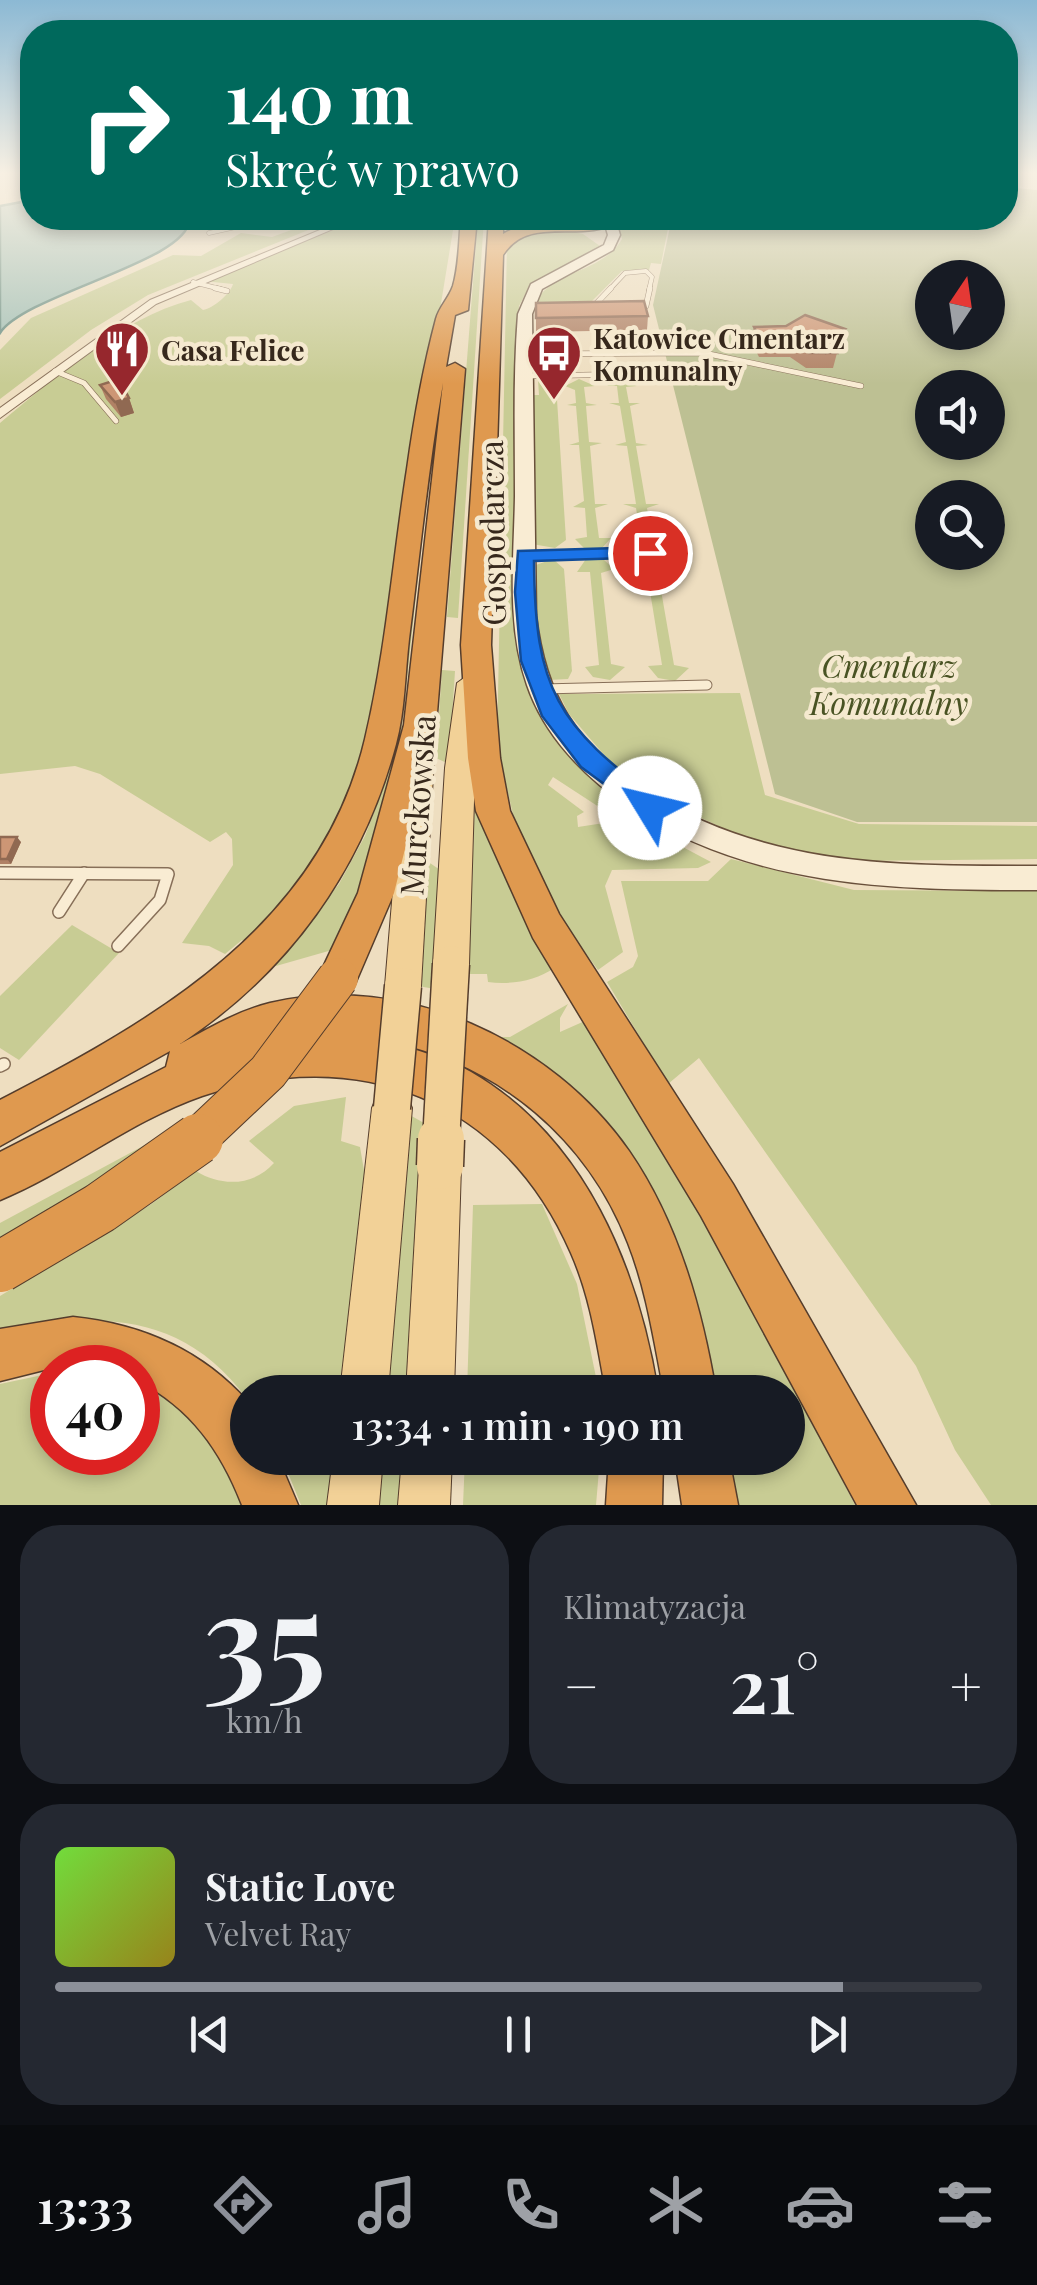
<!DOCTYPE html>
<html lang="pl">
<meta charset="utf-8">
<style>
:root{--surface:#171b24;--page:#242831;--text:#f1f3f6;--muted:#9ea1a6;--line:#363941;--accent:#8c9099}
body{margin:0;font-family:"Playfair Display",serif;background:var(--page);color:var(--text);height:100vh;display:flex;flex-direction:column;font-size:38px;white-space:nowrap}
*{box-sizing:border-box;margin:0}
p{font-size:32px;color:var(--muted)}
.icon{flex:none;width:55px;height:55px;fill:none;stroke:currentColor;stroke-width:2;stroke-linecap:round;stroke-linejoin:round}
.map{position:relative;height:1505px;overflow:hidden}
.panel{display:flex;flex-direction:column;gap:20px;padding:20px;background:#0d0f14;flex:1}
.panel>*{flex:none}
.banner{position:absolute;left:20px;top:20px;width:998px;height:210px;border-radius:40px;box-shadow:0 5px 15px #0003;background:#00695c;color:#fff;overflow:hidden}
.needle{width:65px;rotate:13deg}
.fabs{position:absolute;left:915px;top:260px;display:grid;gap:20px}
.fabs a{display:grid;place-items:center;width:90px;height:90px;border-radius:50%;background:var(--surface);box-shadow:0 5px 15px #0003;font-size:50px}
.speed{position:absolute;left:30px;top:1345px;display:flex;gap:20px;font-size:50px;font-weight:700;text-align:center}
.speed>*{display:grid;place-content:center;width:130px;height:130px;border-radius:50%;background:var(--surface);box-shadow:0 5px 15px #0003;line-height:1}
.speed .limit{border:15px solid #d22;background:#fff;color:#111}
.pin{position:absolute;display:grid;place-items:center;width:85px;height:85px;color:#fff;margin:-42px;border:5px solid #fff;border-radius:50%;box-shadow:0 2px 10px #0007}
.me{position:absolute;width:110px;margin:-55px;rotate:306deg;stroke-linejoin:round;filter:drop-shadow(0 0 8px #0008)}
.turn{display:flex;align-items:center;gap:35px;height:210px;padding:0 40px;font-size:45px}
.turn .icon{width:130px;height:130px;stroke-width:2.5}
.turn b{display:block;font-size:70px;line-height:85px}
.big{font-size:75px;font-weight:600;line-height:1.1}
.panel .widget{flex:1;display:flex;flex-direction:column;justify-content:center;gap:15px;min-width:0;padding:0 35px;border-radius:40px;background:var(--page)}
.panel .dial{align-items:center;gap:0}
.dial b{font-size:130px;line-height:1}
.song{display:flex;align-items:center;gap:30px}
.cover{width:120px;height:120px;border-radius:15px;background:linear-gradient(135deg,hsl(100 70% 55%),hsl(50 70% 35%))}
.played{height:10px;border-radius:5px;background:linear-gradient(90deg,var(--accent) 85%,var(--line) 85%)}
.keys{display:flex;justify-content:space-around;direction:ltr}
.heat{display:flex;justify-content:space-between;align-items:center;font-size:55px;direction:ltr}
.panel .tiles{flex:1;display:grid;gap:20px;grid-template-columns:1fr 1fr}
.widget:last-child{grid-column:span 2}
.trip{position:absolute;left:230px;top:1375px;width:575px;height:100px;border-radius:50px;background:var(--surface);box-shadow:0 5px 15px #0003;font-weight:600;line-height:100px;text-align:center}
.tab-bar{display:flex;height:160px;justify-content:space-around;align-items:center;background:#090b0e;color:var(--muted)}
.tab-bar .icon{width:70px;height:70px}
.tab-bar .on{color:var(--accent)}
.tab-bar b{font-size:45px;color:var(--text)}
.map>svg:first-child{display:block}
.green{fill:#c8cc94}
.cemetery{fill:#bdc093;fill-rule:evenodd}
.water{fill:#a3c0b6;stroke:#6a8e83;stroke-width:2.5}
.lines{fill:none;stroke-linecap:round;stroke-linejoin:round}
.lane-far4-casing{stroke:#876f58;stroke-width:5}
.lane-far3-casing{stroke:#876f58;stroke-width:6}
.lane-far2-casing{stroke:#876f58;stroke-width:9}
.lane-far1-casing{stroke:#876f58;stroke-width:11}
.lane-casing{stroke:#876f58;stroke-width:14}
.street-casing{stroke:#876f58;stroke-width:2}
.secondary-casing{stroke:#69503b;stroke-width:3}
.primary-casing{stroke:#553d2c;stroke-width:2}
.highway-casing{stroke:#553d2c;stroke-width:3}
.lane-far4{stroke:#f9ecd3;stroke-width:4}
.lane-far3{stroke:#f9ecd3;stroke-width:5}
.lane-far2{stroke:#f9ecd3;stroke-width:6}
.lane-far1{stroke:#f9ecd3;stroke-width:9}
.lane{stroke:#f9ecd3;stroke-width:11}
.street{fill:#f9ecd3;fill-rule:evenodd}
.secondary{fill:#f9ecd3;fill-rule:evenodd}
.primary{fill:#f2d197;fill-rule:evenodd}
.highway{fill:#df994f;fill-rule:evenodd}
.primary-bridge-far1-casing{stroke:#553d2c;stroke-width:39;stroke-linecap:butt}
.primary-bridge-casing{stroke:#553d2c;stroke-width:49;stroke-linecap:butt}
.highway-bridge-far1-casing{stroke:#553d2c;stroke-width:42;stroke-linecap:butt}
.highway-bridge-casing{stroke:#553d2c;stroke-width:52;stroke-linecap:butt}
.primary-bridge-far1{stroke:#f2d197;stroke-width:36}
.primary-bridge{stroke:#f2d197;stroke-width:46}
.highway-bridge-far1{stroke:#df994f;stroke-width:40}
.highway-bridge{stroke:#df994f;stroke-width:50}
.wall{fill:#b08165}
.shaded-wall{fill:#906952}
.building{fill:#cd9675;stroke:#906952;stroke-width:2.5}
.route{fill:#1a73e8;stroke:#114b97;stroke-width:2.5}
.labels{text-anchor:middle;dominant-baseline:central;stroke-width:9;stroke-linejoin:round;paint-order:stroke}
.far-poi-label{font-size:28px;font-weight:bold;fill:#36281c;stroke:#f5e9cf;text-anchor:start}
.street-label{font-size:32px;fill:#36281c;stroke:#f5e9cf}
.park-label{font-size:32px;font-style:italic;fill:#495323;stroke:#f5e9cf}
</style>
<div class="map">
<svg width="1037" height="1505" viewBox="0 0 1037 1505">
<rect width="100%" height="100%" fill="#eedec0"/>
<g class="green">
<polygon points="324,218 338,218 148,295 91,330 0,399 0,350 31,318 173,255 201,256 241,233 272,237"/>
<path d="M364,218H455L372,724L336,834L249,946L242,940L225,954L209,946L182,943L233,865L232,839L226,832L210,842L100,774L75,766L0,774V423C57,376 119,319 191,300L203,310C214,308 230,294 233,284L203,281Z"/>
<polygon points="478,218 484,218 458,618 447,617"/>
<path d="M616,218H670L661,264L651,263L649,270L622,271L588,305L534,304C553,269 603,273 622,239Z"/>
<polygon points="562,229 583,234 600,246 529,287 519,306 518,631 616,802 599,807 553,777 548,785 584,812 577,816 578,827 630,819 711,862 698,868 612,870 605,886 623,952 598,970 554,910 518,836 497,745 507,243 521,233"/>
<polygon points="579,379 595,386 584,387 586,403 597,405 586,406 589,442 602,443 590,446 595,504 608,504 595,508 599,538 611,538 602,548 584,548 575,539 587,537 585,508 573,507 584,501 579,445 569,445 579,442 576,406 567,405 576,403 575,390 565,386"/>
<polygon points="619,379 637,386 626,387 629,403 640,403 630,406 636,443 648,445 636,446 646,504 659,504 647,508 652,538 665,539 653,548 639,547 628,539 641,538 636,508 623,504 636,504 627,446 615,445 626,442 620,406 609,403 619,403 617,386 607,386"/>
<polygon points="538,380 556,384 566,540 555,548 532,544 530,395 539,395"/>
<polygon points="434,427 396,783 380,854 332,950 276,966 273,964 339,884 365,836 383,789"/>
<polygon points="553,559 564,569 572,671 568,679 548,680 534,620 533,566"/>
<polygon points="586,559 604,560 614,569 601,573 611,664 625,667 610,680 593,677 585,667 599,665 590,572 577,572"/>
<polygon points="646,559 661,560 670,567 671,573 658,573 674,665 689,668 675,681 658,678 648,666 662,665 647,573 634,573 637,562"/>
<polygon points="442,670 455,671 449,764 436,758"/>
<polygon points="740,693 765,795 859,824 1037,826 1037,859 855,861 803,853 740,836 658,798 611,763 569,714 559,694"/>
<path d="M475,794L504,875L554,968C536,981 510,985 488,982L487,974H469Z"/>
<polygon points="731,859 854,890 1037,891 1037,1505 991,1505 955,1450 916,1366 699,1058 668,1084 607,982 633,967 638,956 621,881 708,881"/>
<polygon points="427,861 443,872 435,989 418,986"/>
<polygon points="72,925 119,953 19,1060 0,1048 0,996"/>
<polygon points="568,1004 560,1018 560,1032 587,1020 707,1216 855,1505 727,1505 719,1458 788,1458 788,1392 707,1392 682,1276 497,1037 510,1037"/>
<path d="M346,1097L341,1141L360,1147L365,1176L343,1392H248L247,1399C183,1312 96,1310 0,1334V1296L150,1205L196,1171C221,1187 254,1186 274,1163L249,1141L294,1106Z"/>
<polygon points="408,1114 424,1123 407,1392 388,1392"/>
<polygon points="182,1125 0,1245 0,1223"/>
<polygon points="542,1204 577,1284 599,1392 467,1392 473,1205"/>
<path d="M52,1373V1452H138V1385C195,1404 220,1455 247,1505H0V1384Z"/>
<polygon points="282,1458 336,1458 331,1505 301,1505"/>
<polygon points="383,1458 403,1458 400,1505 379,1505"/>
<polygon points="465,1458 600,1458 596,1505 463,1505"/>
</g>
<path class="cemetery" d="M1005,187L1037,190V822H857L775,794L653,305L672,218H1005ZM932,278H988V332H932ZM932,388H988V442H932ZM932,498H988V552H932Z"/>
<path class="water" d="M32,200V218H189C194,260 25,294 0,333V206Z"/>
<g class="lines">
<g class="lane-far4-casing">
<g id="lane-far4">
<polyline points="209,233 276,218"/>
<polyline points="193,282 224,290"/>
<polyline points="609,290 625,273 646,271 652,277 649,290"/>
</g>
</g>
<g class="lane-far3-casing">
<g id="lane-far3">
<polyline points="215,288 227,291"/>
<polyline points="592,308 611,288"/>
<polyline points="638,308 646,306 650,288"/>
<polyline points="523,354 704,353 861,386"/>
<polyline points="55,371 84,383 116,421"/>
<polyline points="523,376 641,374"/>
</g>
</g>
<g class="lane-far2-casing">
<polyline id="lane-far2" points="527,555 679,552"/>
</g>
<g class="lane-far1-casing">
<polyline id="lane-far1" points="542,689 707,685"/>
</g>
<g class="lane-casing">
<g id="lane">
<polyline points="0,873 168,874 160,900 118,946"/>
<polyline points="59,912 84,873"/>
<polyline points="0,1066 4,1064"/>
</g>
</g>
<g class="street-casing">
<polygon id="street" points="349,218 359,218 156,304 0,418 0,408 150,300"/>
</g>
<g class="secondary-casing">
<path id="secondary" d="M603,218H615L620,235L613,250L542,289L532,314L536,615C545,695 576,745 645,790C767,868 897,866 1037,866V890C893,890 751,888 628,806C584,777 544,735 527,685C506,625 514,558 515,496C515,436 513,375 518,314L531,284L604,245L608,235Z"/>
</g>
<g class="primary-casing">
<g id="primary">
<polygon points="471,673 485,683 475,768 469,964 464,976 451,981 438,976 433,964 445,768 457,683"/>
<polygon points="419,746 430,750 434,758 421,986 416,998 403,1004 390,998 385,986 404,758 408,750"/>
<polygon points="392,1088 406,1094 412,1108 388,1392 340,1392 372,1108 378,1094"/>
<polygon points="440,1145 455,1151 461,1166 454,1392 406,1392 419,1166 425,1151"/>
<polygon points="333,1458 383,1458 379,1505 327,1505"/>
<polygon points="402,1458 452,1458 450,1505 398,1505"/>
</g>
</g>
<g class="highway-casing">
<g id="highway">
<path d="M461,218H477L468,310L455,315L446,367L455,363L465,369L436,725L394,893L352,991L338,997L324,991L318,978L358,893L404,725L443,383C428,468 420,554 409,639C405,673 405,711 396,744C362,870 289,972 180,1044C209,1028 238,1011 270,1003C404,971 552,1041 629,1151C678,1222 702,1309 716,1392H664C654,1342 647,1291 628,1243C588,1139 499,1065 392,1042C417,1051 447,1058 471,1072C585,1138 638,1268 658,1392H606C597,1345 591,1298 571,1253C504,1099 358,1043 202,1096C130,1121 70,1171 0,1200V1152L166,1067L170,1051L0,1146V1100C157,1019 321,925 365,739C386,651 393,558 407,469C414,419 423,368 436,319C439,307 449,298 453,286C459,266 459,239 461,218Z"/>
<path d="M489,218H503V234C520,222 604,212 619,221C583,245 530,213 503,255L491,645L500,758L510,811L559,914L733,1184L916,1505H857L701,1216L533,938L476,811L468,758L461,645Z"/>
<path d="M73,1317C141,1324 202,1350 248,1402V1458H278L298,1505H242C221,1451 191,1408 138,1381V1368H52L0,1381V1329Z"/>
<polygon points="609,1458 663,1458 662,1505 606,1505"/>
<polygon points="675,1458 729,1458 738,1505 682,1505"/>
</g>
</g>
<use href="#lane-far4" class="lane-far4"/>
<use href="#lane-far3" class="lane-far3"/>
<use href="#lane-far2" class="lane-far2"/>
<use href="#lane-far1" class="lane-far1"/>
<use href="#lane" class="lane"/>
<use href="#street" class="street"/>
<use href="#secondary" class="secondary"/>
<use href="#primary" class="primary"/>
<use href="#highway" class="highway"/>
<g class="primary-bridge-far1-casing">
<g id="primary-bridge-far1">
<polyline points="392,1108 403,986"/>
<polyline points="441,1141 451,964"/>
</g>
</g>
<g class="primary-bridge-casing">
<polyline id="primary-bridge" points="440,1166 441,1139"/>
</g>
<g class="highway-bridge-far1-casing">
<polyline id="highway-bridge-far1" points="195,1141 268,1072 338,978"/>
</g>
<g class="highway-bridge-casing">
<polyline id="highway-bridge" points="0,1267 100,1208 198,1139"/>
</g>
<use href="#primary-bridge-far1" class="primary-bridge-far1"/>
<use href="#primary-bridge" class="primary-bridge"/>
<use href="#highway-bridge-far1" class="highway-bridge-far1"/>
<use href="#highway-bridge" class="highway-bridge"/>
</g>
<g class="wall">
<polygon points="536,303 648,316 647,330 536,332"/>
<polygon points="754,327 845,329 841,344 834,348 837,353 833,368 806,368 790,357 759,357 751,341"/>
<polygon points="100,385 129,398 134,413 121,417 106,399"/>
<polygon points="0,837 21,842 11,864 0,864"/>
</g>
<g class="shaded-wall">
<polygon points="845,329 841,344 825,355 830,340"/>
<polygon points="129,398 134,413 121,417 115,402"/>
<polygon points="17,837 21,842 11,864 7,859"/>
</g>
<g class="building">
<polygon points="644,301 648,316 536,318 536,303"/>
<polygon points="805,315 845,329 830,340 837,353 809,353 794,342 762,343 754,327 786,326"/>
<polygon points="119,379 129,398 115,402 100,385"/>
<polygon points="0,837 17,837 7,859 0,859"/>
</g>
<linearGradient id="sky" x2="0" y2="1"><stop stop-color="#8cb9d4"/><stop offset="0.45" stop-color="#f7f0e3"/><stop offset="1" stop-color="#f7f0e3" stop-opacity="0"/></linearGradient>
<rect width="1037" height="384" fill="url(#sky)"/>
<path class="route" d="M650,547L659,553L656,557L534,561C535,691 557,724 659,801L662,808L650,818L581,767L542,716L521,661L515,592L518,551Z"/>
<defs>
<g id="restaurant-pin" transform="scale(2.875)"><path d="M0 17L-7.5 6A9.5 9.5 0 1 1 7.5 6Z" fill="#96272d" stroke="#f5e9cf"/><path d="M-5-6h1v4h1v-4h1v4h1v-4h1v5L-1.5 .5V6h-2V.5L-5-1ZM5-6V6H3V1.5H1.5Q1.5-4 5-6Z" fill="#fff"/></g>
<g id="bus-pin" transform="scale(2.875)"><path d="M0 17L-7.5 6A9.5 9.5 0 1 1 7.5 6Z" fill="#96272d" stroke="#f5e9cf"/><path d="M-5-6H5V4H4V6H2V4H-2V6H-4V4H-5ZM-3.5-4V0h7V-4ZM-3.5 1.2v1.5H-2V1.2ZM2 1.2v1.5H3.5V1.2Z" fill="#fff"/></g>
</defs>
<g fill-rule="evenodd">
<use href="#restaurant-pin" x="122" y="349"/>
<use href="#bus-pin" x="554" y="353"/>
</g>
<g class="labels">
<g class="far-poi-label">
<text x="593" y="337">Katowice Cmentarz<tspan x="593" dy="32">Komunalny</tspan></text>
<text x="161" y="349">Casa Felice</text>
</g>
<g class="street-label">
<text transform="translate(491 533) rotate(-91)">Gospodarcza</text>
<text transform="translate(416 805) rotate(-86)">Murckowska</text>
</g>
<g class="park-label">
<text x="889" y="664">Cmentarz<tspan x="889" dy="37">Komunalny</tspan></text>
</g>
</g>
</svg>
<div class="fabs">
<a><svg class="needle" viewBox="-14 -14 28 28"><path d="M0-13l5 13h-10z" fill="#e53935"/><path d="M0 13l5-13h-10z" fill="#9ea1a6"/></svg></a>
<a><svg class="icon" aria-label="sound" viewBox="0 0 24 24"><path d="M4 9h4l5-4v14l-5-4H4zM17 9q2 3 0 6"/></svg></a>
<a><svg class="icon" aria-label="search" viewBox="0 0 24 24"><circle cx="10" cy="10" r="6"/><path d="M15 15l6 6"/></svg></a>
</div>
<div class="speed"><div class="limit">40</div></div>
<div class="pin" style="left:650px;top:553px;background:#d93025"><svg class="icon" aria-label="arrive" viewBox="0 0 24 24"><path d="M6 21V4h12l-3 4 3 4H6"/></svg></div>
<svg class="me" style="left:650px;top:808px" viewBox="-20 -20 40 40"><circle r="19" fill="#fff"/><path d="M0-13L10 11 0 6-10 11z" fill="#1a73e8"/></svg>
<div class="trip">13:34 · 1 min · 190 m</div>
<div class="banner">
<div class="turn"><svg class="icon" aria-label="right" viewBox="0 0 24 24"><path d="M7 20v-9h11M14 6l5 5-5 5"/></svg><div><b>140 m</b>Skręć w prawo</div></div>
</div>
</div>
<section class="panel">
<div class="tiles">
<div class="widget dial"><b>35</b><p>km/h</p></div>
<div class="widget"><p>Klimatyzacja</p>
<div class="heat"><a>−</a><b class="big">21°</b><a>+</a></div>
</div>
<div class="widget">
<div class="song"><i class="cover"></i><div><b>Static Love</b><p>Velvet Ray</p></div></div>
<div class="played"></div>
<div class="keys"><svg class="icon" aria-label="previous" viewBox="0 0 24 24"><path d="M18 5L8 12l10 7zM5 5v14"/></svg><svg class="icon" aria-label="pause" viewBox="0 0 24 24"><path d="M8 5v14M16 5v14"/></svg><svg class="icon" aria-label="next" viewBox="0 0 24 24"><path d="M6 5l10 7-10 7zM19 5v14"/></svg></div>
</div>
</div>
</section>
<nav class="tab-bar">
<b>13:33</b>
<svg class="icon on" aria-label="directions" viewBox="0 0 24 24"><path d="M12 3l9 9-9 9-9-9zM9 14v-3h6M13 9l2 2-2 2"/></svg>
<svg class="icon" aria-label="music" viewBox="0 0 24 24"><path d="M9 18V5l10-2v13"/><circle cx="6" cy="18" r="3"/><circle cx="16" cy="16" r="3"/></svg>
<svg class="icon" aria-label="phone" viewBox="0 0 24 24"><path d="M5 4h4l2 5-3 2q2 4 5 5l2-3 5 2v4C11 20 4 13 5 4z"/></svg>
<svg class="icon" aria-label="climate" viewBox="0 0 24 24"><path d="M12 3v18M4 7l16 10M4 17L20 7"/></svg>
<svg class="icon" aria-label="car" viewBox="0 0 24 24"><path d="M5 17H2v-5l4-1 3-4h7l3 4 3 1v5h-3M9 17h6M6 11h13"/><circle cx="7" cy="17" r="2"/><circle cx="17" cy="17" r="2"/></svg>
<svg class="icon" aria-label="filters" viewBox="0 0 24 24"><path d="M4 7h16M4 17h16"/><circle cx="9" cy="7" r="2"/><circle cx="15" cy="17" r="2"/></svg>
</nav>
